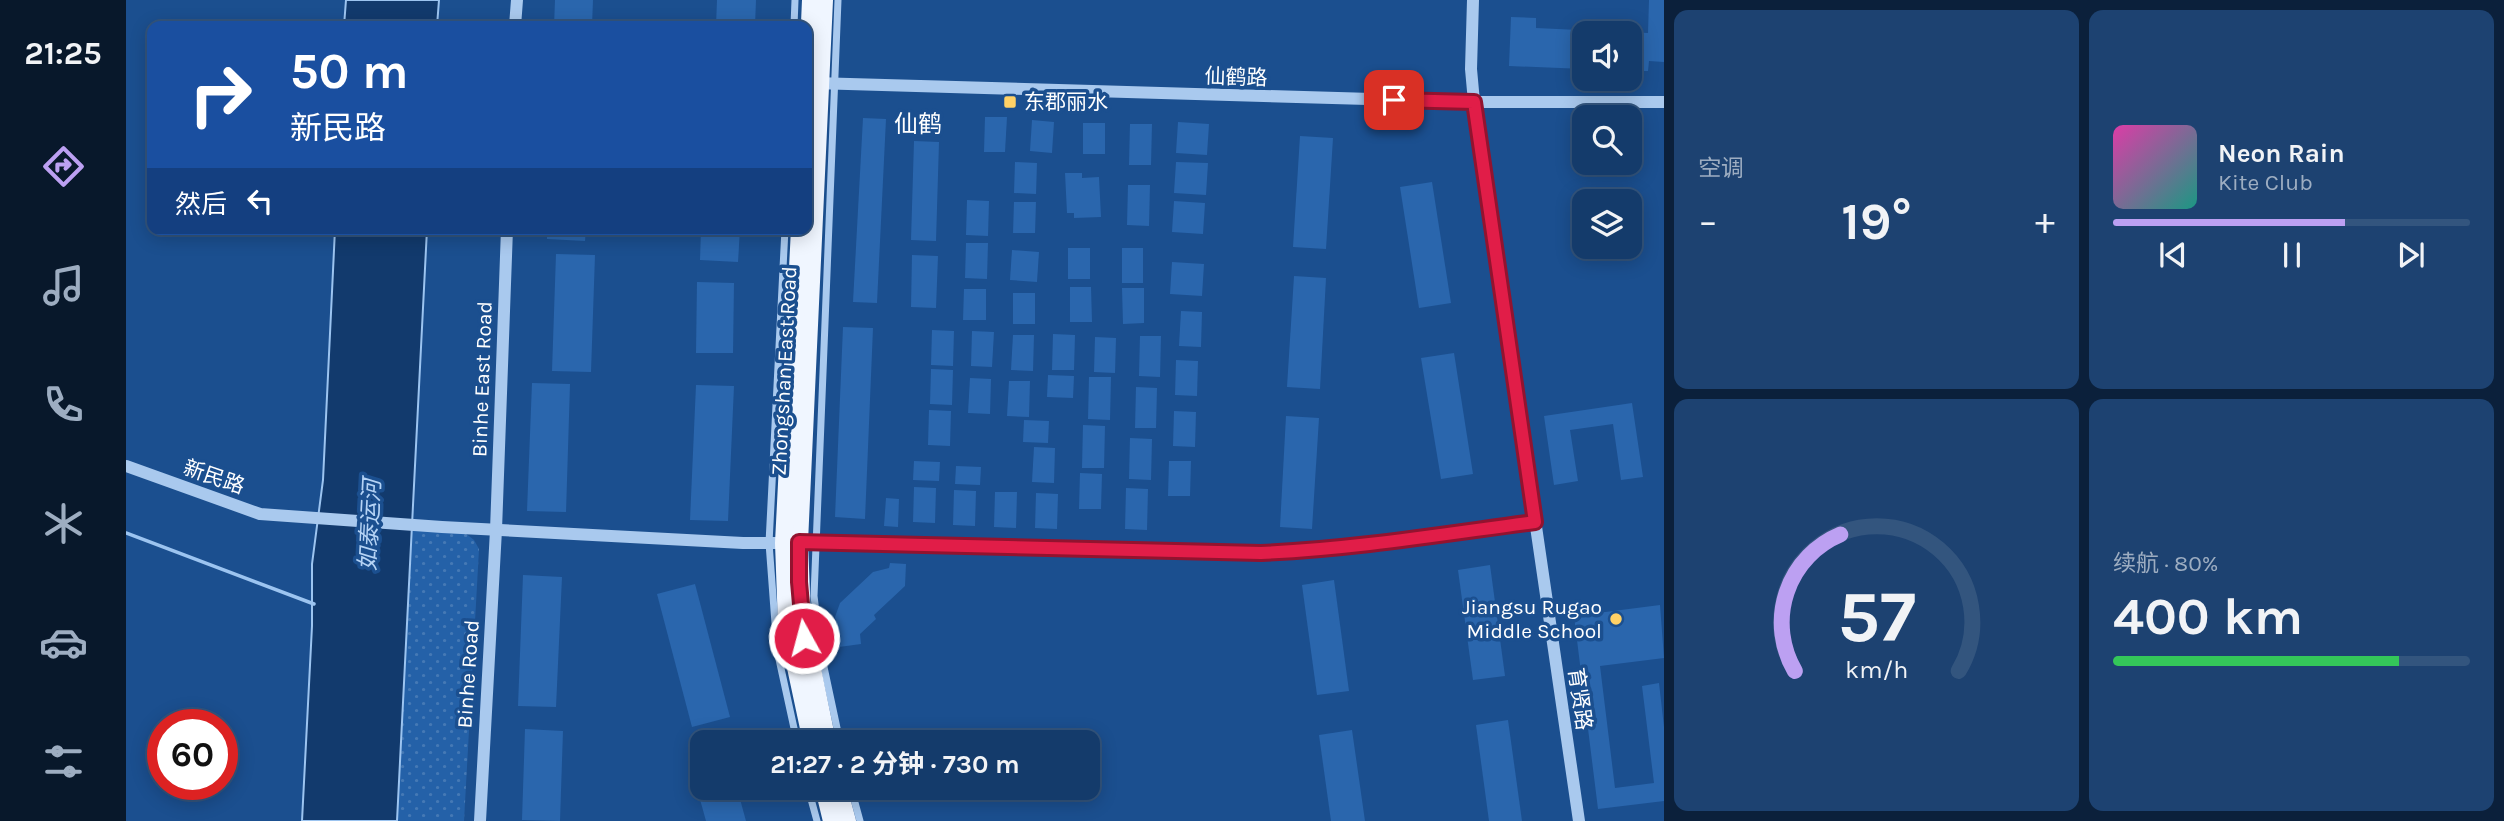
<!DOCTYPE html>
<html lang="zh">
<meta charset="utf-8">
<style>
:root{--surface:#143b6b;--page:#1d4271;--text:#f1f3f6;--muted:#9dadc1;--line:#33557e;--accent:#bca0f2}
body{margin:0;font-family:Karla,"Noto Sans SC",sans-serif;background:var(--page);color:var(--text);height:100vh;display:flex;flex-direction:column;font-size:26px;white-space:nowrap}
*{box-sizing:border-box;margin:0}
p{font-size:23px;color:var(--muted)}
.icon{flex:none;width:38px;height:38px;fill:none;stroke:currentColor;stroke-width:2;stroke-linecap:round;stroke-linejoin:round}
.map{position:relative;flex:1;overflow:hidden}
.side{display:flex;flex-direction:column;gap:10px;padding:10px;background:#0b203b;width:840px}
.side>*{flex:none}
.top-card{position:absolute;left:21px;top:21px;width:665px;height:214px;border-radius:14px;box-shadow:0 4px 18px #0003,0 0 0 2px var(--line);background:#1a4fa0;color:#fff;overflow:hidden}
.controls{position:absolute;left:1446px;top:21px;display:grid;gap:14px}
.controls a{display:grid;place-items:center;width:70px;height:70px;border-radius:14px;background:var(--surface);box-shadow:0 4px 18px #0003,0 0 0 2px var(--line);font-size:35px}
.speed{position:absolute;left:21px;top:709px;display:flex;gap:14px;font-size:35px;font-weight:700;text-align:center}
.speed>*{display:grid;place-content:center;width:91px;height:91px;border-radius:50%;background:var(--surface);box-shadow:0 4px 18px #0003,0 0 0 2px var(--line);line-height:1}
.speed .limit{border:10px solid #d22;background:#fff;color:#111}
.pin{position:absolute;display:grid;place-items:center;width:60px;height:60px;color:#fff;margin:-30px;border-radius:14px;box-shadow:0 4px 10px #0006}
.me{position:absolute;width:77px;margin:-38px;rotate:353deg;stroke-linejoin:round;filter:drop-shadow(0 0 5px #0008)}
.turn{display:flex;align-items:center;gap:24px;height:147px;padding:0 28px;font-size:32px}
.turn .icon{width:91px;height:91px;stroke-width:2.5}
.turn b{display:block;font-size:49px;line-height:60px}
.then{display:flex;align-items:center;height:66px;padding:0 28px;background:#0003;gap:14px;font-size:26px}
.big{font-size:52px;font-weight:700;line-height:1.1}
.side .card{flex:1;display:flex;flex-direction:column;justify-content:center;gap:10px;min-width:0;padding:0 24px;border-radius:14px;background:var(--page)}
.side .dial{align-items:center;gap:0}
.dial svg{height:182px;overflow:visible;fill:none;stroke:var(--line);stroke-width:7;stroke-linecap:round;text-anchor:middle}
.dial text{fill:var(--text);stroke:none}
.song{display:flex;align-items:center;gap:21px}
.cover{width:84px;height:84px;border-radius:10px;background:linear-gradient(135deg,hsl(320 70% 55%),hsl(170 70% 35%))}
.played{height:7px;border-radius:4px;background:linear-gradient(90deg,var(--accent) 65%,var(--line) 65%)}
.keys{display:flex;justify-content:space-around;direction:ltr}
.heat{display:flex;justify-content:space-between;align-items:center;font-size:38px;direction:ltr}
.charge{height:10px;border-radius:5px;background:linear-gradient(90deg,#34c759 80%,var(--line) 0)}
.side .tiles{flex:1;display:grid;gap:10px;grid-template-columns:repeat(2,1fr)}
.trip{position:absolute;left:564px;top:730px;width:410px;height:70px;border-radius:14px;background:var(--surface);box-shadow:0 4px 18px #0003,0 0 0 2px var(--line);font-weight:700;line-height:70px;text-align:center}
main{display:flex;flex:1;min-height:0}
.menu{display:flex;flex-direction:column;width:126px;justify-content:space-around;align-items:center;background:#08182b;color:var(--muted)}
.menu .icon{width:49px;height:49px}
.menu .active{color:var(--accent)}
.menu b{font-size:32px;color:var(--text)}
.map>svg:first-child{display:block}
.park{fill:url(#park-dots)}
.water{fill:#123a6d;stroke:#9cc4f0;stroke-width:2}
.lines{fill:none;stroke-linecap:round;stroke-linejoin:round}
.stream{stroke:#9cc4f0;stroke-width:3.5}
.building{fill:#2a66ad}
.minor{stroke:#a9c9ee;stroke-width:7}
.tertiary{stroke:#a9c9ee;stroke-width:12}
.primary{stroke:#f0f6ff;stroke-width:18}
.route-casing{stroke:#92132f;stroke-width:18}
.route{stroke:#e11d48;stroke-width:12}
.poi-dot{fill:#ffd166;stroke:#1b4f8f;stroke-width:2.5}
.labels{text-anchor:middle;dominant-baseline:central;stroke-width:7;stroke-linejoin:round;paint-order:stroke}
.street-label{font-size:21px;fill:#fff;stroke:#1b4f8f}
.poi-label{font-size:21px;fill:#fff;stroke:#1b4f8f;text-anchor:start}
.water-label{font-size:23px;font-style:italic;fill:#b5d3f5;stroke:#1b4f8f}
.quarter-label{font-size:24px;fill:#fff;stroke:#1b4f8f}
</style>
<main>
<nav class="menu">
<b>21:25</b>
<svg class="icon active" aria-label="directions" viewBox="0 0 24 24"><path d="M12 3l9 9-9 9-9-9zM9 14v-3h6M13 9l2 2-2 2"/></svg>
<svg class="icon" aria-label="music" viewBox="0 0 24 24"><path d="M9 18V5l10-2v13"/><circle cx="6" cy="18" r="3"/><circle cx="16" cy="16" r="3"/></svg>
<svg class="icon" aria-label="phone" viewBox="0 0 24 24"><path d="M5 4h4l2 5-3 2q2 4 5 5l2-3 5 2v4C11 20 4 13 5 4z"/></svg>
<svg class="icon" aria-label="climate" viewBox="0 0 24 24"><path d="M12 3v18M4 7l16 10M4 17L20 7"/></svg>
<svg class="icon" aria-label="car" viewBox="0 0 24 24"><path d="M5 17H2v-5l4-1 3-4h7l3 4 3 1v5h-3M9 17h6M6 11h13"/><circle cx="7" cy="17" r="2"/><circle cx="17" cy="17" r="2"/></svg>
<svg class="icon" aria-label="filters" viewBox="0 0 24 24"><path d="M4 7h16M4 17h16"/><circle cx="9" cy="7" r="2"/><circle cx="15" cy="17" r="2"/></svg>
</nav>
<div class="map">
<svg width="1538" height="821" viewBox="0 0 1538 821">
<defs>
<pattern id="park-dots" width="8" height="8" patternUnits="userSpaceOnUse" patternTransform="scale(1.75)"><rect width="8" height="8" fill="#2461a8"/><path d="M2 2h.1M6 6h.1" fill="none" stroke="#4579b5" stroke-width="1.8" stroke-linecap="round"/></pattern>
</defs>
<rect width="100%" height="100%" fill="#1b4f8f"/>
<polygon class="park" points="286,530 339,533 348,540 353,549 338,821 271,821"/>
<g class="water">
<polygon points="220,0 313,0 311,26 218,26"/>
<polygon points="209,229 301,229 271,821 176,821 186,626 186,564 197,480"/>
</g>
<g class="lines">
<polyline class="stream" points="0,533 188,604"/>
</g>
<g class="building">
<polygon points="429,0 467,0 466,26 428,26"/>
<polygon points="591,0 630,0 629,26 590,26"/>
<polygon points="1523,0 1538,0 1538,62 1523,61 1522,71 1503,71 1503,32 1522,33"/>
<polygon points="1385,17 1410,18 1410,28 1474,31 1474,33 1458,33 1458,69 1383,66"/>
<polygon points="859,117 881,117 879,152 858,152"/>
<polygon points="737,118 760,119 751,303 727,302"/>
<polygon points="906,120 928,122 926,153 904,151"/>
<polygon points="1052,122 1083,124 1081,155 1050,153"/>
<rect x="957" y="123" width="22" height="31"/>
<polygon points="1004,124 1026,124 1025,165 1003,165"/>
<polygon points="1174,136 1207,138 1200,249 1167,247"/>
<polygon points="788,141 813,142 810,241 785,240"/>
<polygon points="889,162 911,163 910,194 888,193"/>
<polygon points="1050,162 1082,163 1080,195 1048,193"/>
<polygon points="939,173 956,173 956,178 973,177 975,217 948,218 948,213 941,213"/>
<polygon points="1306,182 1325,303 1293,308 1274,187"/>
<polygon points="1002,185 1024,185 1023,226 1001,225"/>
<polygon points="841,200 863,201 862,236 840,235"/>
<polygon points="1048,201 1079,203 1077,234 1046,232"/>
<polygon points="888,202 910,202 909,233 887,233"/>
<polygon points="421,229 460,229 459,241 421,239"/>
<polygon points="575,229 614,229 612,262 574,260"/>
<polygon points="840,243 862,243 861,279 839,278"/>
<rect x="942" y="248" width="22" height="31"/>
<rect x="996" y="248" width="21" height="35"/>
<polygon points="886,250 913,252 911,282 884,280"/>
<polygon points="430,254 469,255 465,372 426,371"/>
<polygon points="786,255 812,256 810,308 785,307"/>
<polygon points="1046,262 1078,264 1076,296 1044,294"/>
<polygon points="1168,276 1200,278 1194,389 1161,387"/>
<polygon points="571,282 608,283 607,353 570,353"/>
<polygon points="944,287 965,287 966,322 944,322"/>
<polygon points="996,288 1018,288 1018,323 997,324"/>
<polygon points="838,289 860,289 860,320 837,320"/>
<rect x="887" y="293" width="22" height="31"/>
<polygon points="1055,311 1076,312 1075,347 1053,346"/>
<polygon points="717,327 747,328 739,519 709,517"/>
<polygon points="806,330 828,331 827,366 805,365"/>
<polygon points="846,331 868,332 866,367 845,366"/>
<polygon points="927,334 949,335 948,370 926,370"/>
<polygon points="887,335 908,335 907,371 885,370"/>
<polygon points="1014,336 1035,336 1034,377 1013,376"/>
<polygon points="969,337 990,338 989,373 968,372"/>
<polygon points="1328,353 1347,474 1315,479 1295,358"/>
<polygon points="1050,360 1072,361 1071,396 1049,395"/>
<polygon points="805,369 827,370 826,405 804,404"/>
<polygon points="922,375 948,376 947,398 921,397"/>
<polygon points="963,377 985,377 984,420 962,419"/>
<polygon points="844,378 865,379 864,414 842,413"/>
<polygon points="883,381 904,381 903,417 881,416"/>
<polygon points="406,383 444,384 440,512 401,511"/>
<polygon points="570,385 608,386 602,521 564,520"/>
<polygon points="1010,387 1031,388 1030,428 1009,428"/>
<polygon points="1506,403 1517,477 1495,480 1487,424 1444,430 1452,481 1428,485 1418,416"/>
<polygon points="803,410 825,411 824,446 802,445"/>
<polygon points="1048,411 1070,412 1069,447 1047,446"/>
<polygon points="1160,416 1193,418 1186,529 1154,527"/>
<polygon points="898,420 923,421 922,443 897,442"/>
<polygon points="957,425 979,426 978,468 956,468"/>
<polygon points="1004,438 1026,439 1025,480 1003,479"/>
<polygon points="908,447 929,448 928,483 906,482"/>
<polygon points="788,461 814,462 813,481 787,480"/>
<polygon points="1043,461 1065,461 1064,496 1042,496"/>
<polygon points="830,466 855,467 854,485 829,484"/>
<polygon points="954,473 976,474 975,509 953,509"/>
<polygon points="788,487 810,488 809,523 787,522"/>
<polygon points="1000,488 1022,489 1021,530 999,529"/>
<polygon points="828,490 850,491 849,526 827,525"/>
<polygon points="869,492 891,492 890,528 868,527"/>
<polygon points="910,493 932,494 931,529 909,528"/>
<polygon points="760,498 773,499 772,527 758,526"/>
<polygon points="764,563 780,564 779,586 748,615 750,619 734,634 735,644 713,647 709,617 714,603 747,572 763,568"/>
<polygon points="1364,565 1379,676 1347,680 1332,570"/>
<polygon points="397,575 436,577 430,707 392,706"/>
<polygon points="1208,580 1223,691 1191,695 1176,585"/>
<polygon points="569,584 604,717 566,727 531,594"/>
<polygon points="1534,605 1538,658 1474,666 1489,788 1528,783 1516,686 1533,683 1538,727 1538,801 1472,809 1448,616"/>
<polygon points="1382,720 1396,821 1363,821 1350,725"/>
<polygon points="399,729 437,731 434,821 396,820"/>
<polygon points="1226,730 1239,821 1205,821 1193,735"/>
<polygon points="576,784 576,788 611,788 620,821 580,821 570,785"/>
</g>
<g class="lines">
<g class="minor">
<polyline points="712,0 688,596 695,653 714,742"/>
<polyline points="668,26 669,0"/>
<polyline points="659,229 643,543 651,650 671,742"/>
<polyline points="690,540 1135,553 1289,539 1409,522"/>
<polyline points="682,788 691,821"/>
<polyline points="725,788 734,821"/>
</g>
<g class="tertiary">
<polyline points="1347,0 1345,69 1348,102 1453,821"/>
<polyline points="389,26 391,0"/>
<polyline points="688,83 1348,102 1538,102"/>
<polyline points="0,466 134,514 316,527 617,543 658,543 690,540"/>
<polyline points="354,821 370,530 381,229"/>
</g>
<g class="primary">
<polyline points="698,0 673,542 676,620 701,742"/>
<polyline points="681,92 685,0"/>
<polyline points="674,229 658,543 661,625 686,742"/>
<polyline points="698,788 706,821"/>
<polyline points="712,788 721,821"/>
</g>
</g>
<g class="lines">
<g class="route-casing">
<path id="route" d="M678,638L673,582V542L1135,553C1227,549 1318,534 1409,522L1348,102L1268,100"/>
</g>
<use href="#route" class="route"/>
</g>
<g class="poi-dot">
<rect x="877" y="95" width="14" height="14" rx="3.5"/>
<circle cx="1490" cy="619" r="7"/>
</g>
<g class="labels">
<g class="street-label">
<text transform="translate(1110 77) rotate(2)">仙鹤路</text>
<text transform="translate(658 371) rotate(-87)">Zhongshan East Road</text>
<text transform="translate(356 379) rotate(-88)">Binhe East Road</text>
<text transform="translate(88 477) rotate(19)">新民路</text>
<text transform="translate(342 674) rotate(-86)">Binhe Road</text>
<text transform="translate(1454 699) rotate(82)">育贤路</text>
</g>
<g class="poi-label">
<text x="898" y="102">东郡丽水</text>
<text x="1476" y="607" text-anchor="end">Jiangsu Rugao<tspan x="1476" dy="24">Middle School</tspan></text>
</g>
<g class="water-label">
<text transform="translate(244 525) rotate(-87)">如泰运河</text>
</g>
<g class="quarter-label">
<text x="792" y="124">仙鹤</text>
</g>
</g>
</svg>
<div class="controls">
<a><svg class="icon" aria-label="sound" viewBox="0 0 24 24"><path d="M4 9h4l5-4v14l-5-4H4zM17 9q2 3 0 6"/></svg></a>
<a><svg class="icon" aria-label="search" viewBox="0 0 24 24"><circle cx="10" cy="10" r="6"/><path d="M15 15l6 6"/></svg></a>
<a><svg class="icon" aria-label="layers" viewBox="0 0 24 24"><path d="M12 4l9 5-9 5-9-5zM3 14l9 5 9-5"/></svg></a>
</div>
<div class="speed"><div class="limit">60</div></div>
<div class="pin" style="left:1268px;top:100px;background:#d93025"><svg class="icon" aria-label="arrive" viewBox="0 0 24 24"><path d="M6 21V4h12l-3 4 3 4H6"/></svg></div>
<svg class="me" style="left:678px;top:638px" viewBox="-20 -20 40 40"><circle r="17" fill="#e11d48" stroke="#fff" stroke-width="3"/><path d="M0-11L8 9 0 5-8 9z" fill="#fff"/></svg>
<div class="trip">21:27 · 2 分钟 · 730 m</div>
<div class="top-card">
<div class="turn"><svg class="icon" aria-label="right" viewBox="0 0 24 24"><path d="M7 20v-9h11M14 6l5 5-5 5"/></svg><div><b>50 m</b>新民路</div></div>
<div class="then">然后<svg class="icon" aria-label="left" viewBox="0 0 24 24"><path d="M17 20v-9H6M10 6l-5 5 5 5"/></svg></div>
</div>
</div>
<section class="side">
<div class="tiles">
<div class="card"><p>空调</p>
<div class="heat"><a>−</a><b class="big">19°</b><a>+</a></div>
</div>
<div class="card">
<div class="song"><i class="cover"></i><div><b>Neon Rain</b><p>Kite Club</p></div></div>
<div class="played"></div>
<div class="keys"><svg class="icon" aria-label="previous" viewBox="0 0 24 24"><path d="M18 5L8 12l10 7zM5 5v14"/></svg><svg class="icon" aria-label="pause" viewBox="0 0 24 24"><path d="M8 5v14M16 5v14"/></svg><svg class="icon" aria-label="next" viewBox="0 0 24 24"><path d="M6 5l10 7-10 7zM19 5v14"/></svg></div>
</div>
<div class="card dial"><svg viewBox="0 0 100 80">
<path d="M14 69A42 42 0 1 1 86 69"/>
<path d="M14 69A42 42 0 0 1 34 9" stroke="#bca0f2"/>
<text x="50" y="56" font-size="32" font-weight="700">57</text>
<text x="50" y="72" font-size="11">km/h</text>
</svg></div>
<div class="card"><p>续航 · 80%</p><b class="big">400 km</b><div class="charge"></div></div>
</div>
</section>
</main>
